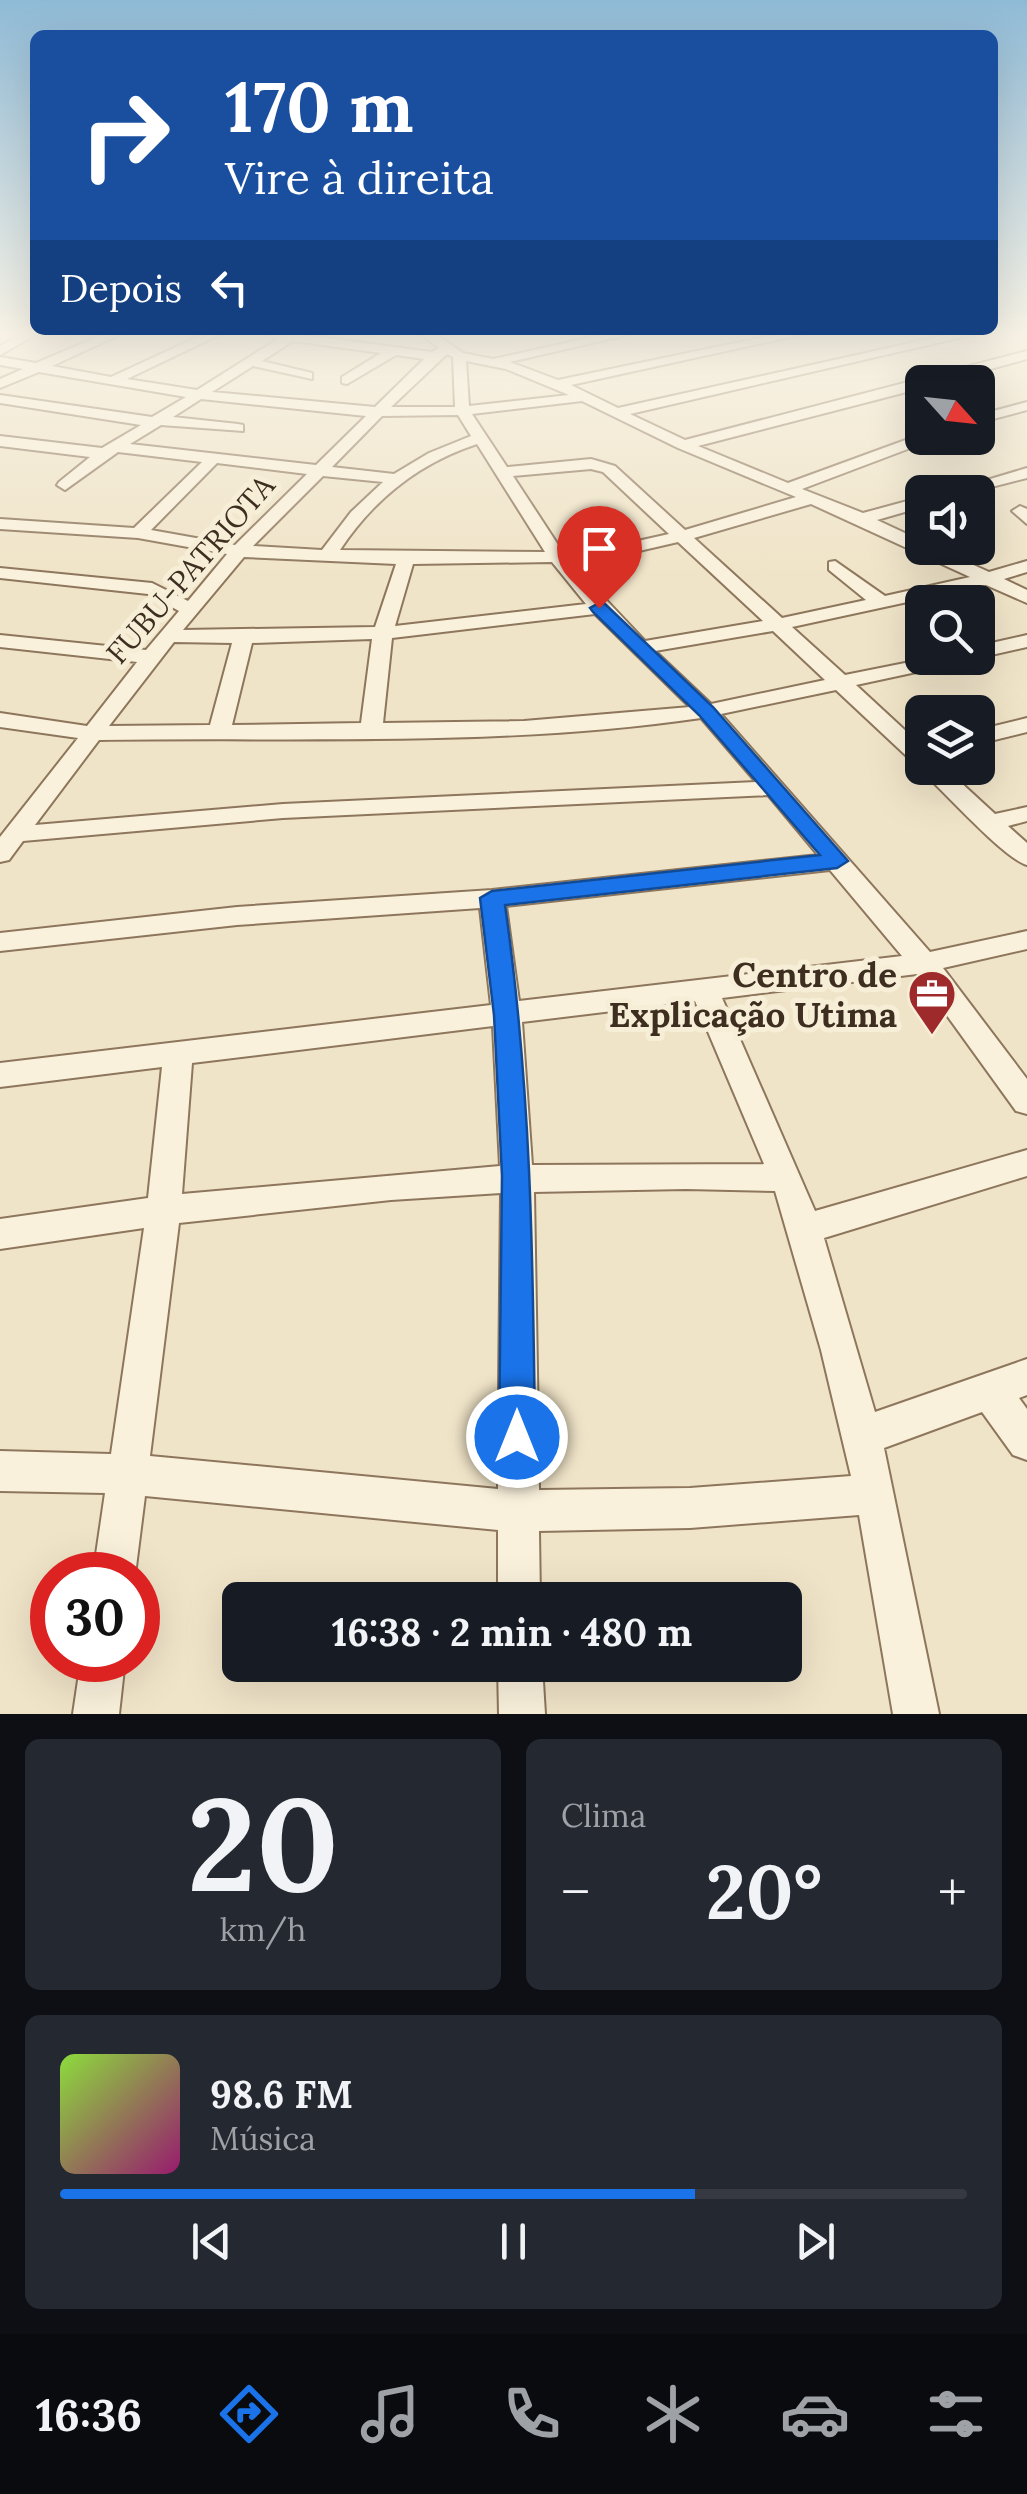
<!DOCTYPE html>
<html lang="pt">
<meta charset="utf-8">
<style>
:root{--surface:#171b24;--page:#242831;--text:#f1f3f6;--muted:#9ea1a6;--line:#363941;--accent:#1a73e8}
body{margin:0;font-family:Lora,serif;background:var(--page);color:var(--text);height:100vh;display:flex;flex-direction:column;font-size:38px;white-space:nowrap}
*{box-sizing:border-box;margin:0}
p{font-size:32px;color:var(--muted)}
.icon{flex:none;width:55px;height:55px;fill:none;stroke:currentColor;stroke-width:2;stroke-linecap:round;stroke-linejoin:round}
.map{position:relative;height:1714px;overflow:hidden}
.details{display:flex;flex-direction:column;gap:25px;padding:25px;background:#0d0f14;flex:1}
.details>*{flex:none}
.top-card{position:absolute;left:30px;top:30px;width:968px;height:305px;border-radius:15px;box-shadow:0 10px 40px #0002;background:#1a4fa0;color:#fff;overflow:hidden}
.needle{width:65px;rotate:117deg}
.tools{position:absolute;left:905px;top:365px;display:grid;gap:20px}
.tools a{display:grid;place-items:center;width:90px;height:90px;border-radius:15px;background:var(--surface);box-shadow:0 10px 40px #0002;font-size:50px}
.speed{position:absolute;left:30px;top:1552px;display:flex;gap:20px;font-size:50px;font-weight:700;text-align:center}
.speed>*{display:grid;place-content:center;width:130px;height:130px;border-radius:50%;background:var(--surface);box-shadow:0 10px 40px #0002;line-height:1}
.speed .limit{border:15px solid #d22;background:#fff;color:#111}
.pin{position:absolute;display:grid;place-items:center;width:85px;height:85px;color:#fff;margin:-102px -42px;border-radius:50% 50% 50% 0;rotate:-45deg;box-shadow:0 0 10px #0007}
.pin .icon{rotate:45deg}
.me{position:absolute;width:110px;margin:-55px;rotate:0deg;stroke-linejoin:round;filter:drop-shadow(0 0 8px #0008)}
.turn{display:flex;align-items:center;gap:35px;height:210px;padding:0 30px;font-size:45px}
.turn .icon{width:130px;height:130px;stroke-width:2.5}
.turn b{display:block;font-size:70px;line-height:85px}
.then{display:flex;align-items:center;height:95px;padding:0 30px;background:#0003;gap:20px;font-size:38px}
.big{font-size:75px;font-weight:700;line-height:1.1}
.details .card{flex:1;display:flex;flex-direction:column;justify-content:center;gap:15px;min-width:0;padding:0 35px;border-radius:15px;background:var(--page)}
.details .dial{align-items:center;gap:0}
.dial b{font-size:130px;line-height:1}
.song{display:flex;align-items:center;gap:30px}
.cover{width:120px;height:120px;border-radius:15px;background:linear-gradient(135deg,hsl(90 70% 55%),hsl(320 70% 35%))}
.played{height:10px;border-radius:5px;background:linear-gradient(90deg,var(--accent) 70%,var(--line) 70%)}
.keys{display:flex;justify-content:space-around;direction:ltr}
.heat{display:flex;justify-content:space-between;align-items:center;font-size:55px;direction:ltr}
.details .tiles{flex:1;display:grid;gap:25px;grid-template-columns:1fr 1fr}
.card:last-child{grid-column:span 2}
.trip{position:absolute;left:222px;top:1582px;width:580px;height:100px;border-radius:15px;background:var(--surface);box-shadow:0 10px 40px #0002;font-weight:700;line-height:100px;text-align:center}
.tabs{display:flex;height:160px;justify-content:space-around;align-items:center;background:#090b0e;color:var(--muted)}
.tabs .icon{width:70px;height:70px}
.tabs .current{color:var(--accent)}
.tabs b{font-size:45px;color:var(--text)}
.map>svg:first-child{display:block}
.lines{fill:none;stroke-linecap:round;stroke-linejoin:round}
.minor-casing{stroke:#8d765c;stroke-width:4}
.minor{fill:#faf1dc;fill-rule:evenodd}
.route{fill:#1a73e8;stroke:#114b97;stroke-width:2.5}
.labels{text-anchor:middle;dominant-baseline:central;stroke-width:10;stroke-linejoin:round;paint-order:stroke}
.far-street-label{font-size:30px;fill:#3d2e20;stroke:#f7eed8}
.poi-label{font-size:35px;font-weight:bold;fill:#3d2e20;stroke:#f7eed8;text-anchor:end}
</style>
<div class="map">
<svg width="1027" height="1714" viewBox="0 0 1027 1714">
<rect width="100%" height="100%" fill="#f0e4c8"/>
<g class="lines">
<g class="minor-casing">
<g id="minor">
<polygon points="21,334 37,334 0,355 0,346"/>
<path d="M104,334H121L52,366L111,377L204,334H221L127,379L197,390L278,339L268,334H297L432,352L439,348L421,334H436L463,353L493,359L606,334H631L510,362L558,380L779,334H804L571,385L618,408L951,334H975L630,414L685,440L1027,351V359L943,382H922V388L698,446L788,483L922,434V438H931L929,441L802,489L863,513L922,497V507L877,520L922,541V548H936L989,572L1027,561V572L1004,579L1027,590V603L986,585L792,627L845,675L930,658H966L963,662L856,685L922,746V765L914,763L836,690L721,714L930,952L1027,931V949L943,968L1027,1079V1114L1016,1111L917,974L722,998L815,1211L1027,1150V1176L824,1238L875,1412L1027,1359V1395L1019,1398L1027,1409V1460L1013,1455L982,1412L884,1448L939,1714H893L859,1515L690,1528L539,1531L540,1600H498V1530L145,1496L135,1575H93L105,1493L0,1491V1451L111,1454L144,1228L0,1249V1219L148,1198L162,1067L0,1087V1063L491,1005L480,908L237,925L0,951V933L237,907L492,890L818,855L768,795L283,818L23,841L9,860L0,862V837L78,738L0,727V713L87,726L137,662L0,647V635L146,650L179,611L148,594L0,578V568L152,583L188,601L227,554L138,538L0,529V519L134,528L202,462L118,452L65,490L57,485L59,482L90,457L0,446V436L102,448L141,425L0,403V395L152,417L186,397L39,372L0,388V379L23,369L0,365V357L36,363ZM293,341L381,353L342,377V383L347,384L396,355L424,359L375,407L212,392L253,366L312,379V373L262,361ZM447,354L453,357L455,407H391ZM466,361L506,369L569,395L469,406ZM201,399L366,416L316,465L130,444L161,425L243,431V425L238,424L173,417ZM582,401L678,448L796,497L685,530L615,466L591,459L507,467L472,414ZM458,415L471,436L429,453L394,474L332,467L382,416ZM477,444L545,552L340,550C373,500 419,463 477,444ZM217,463L307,474L235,545L151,530ZM591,469L603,472L669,534L566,557L513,476ZM323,476L383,482L351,512L322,550L253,546ZM811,504L970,577L885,596L835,561L829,562V570L866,600L782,618L694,538ZM678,542L763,621L645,641L574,566ZM244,557L396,564L375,627L183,630ZM552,562L586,604L395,626L413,564ZM595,614L690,707L524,721L383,723L392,638ZM773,631L825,680L711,704L655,651ZM372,639L361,723L232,725L252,643ZM174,642L232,643L210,725L109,726ZM701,718L756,782L283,804L35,825L99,740C299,737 503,747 701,718ZM830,870L902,956L519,1001L506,906ZM695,1001L764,1164L532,1165L522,1022ZM493,1026L500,1166L182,1194L192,1063ZM686,1189L775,1191L821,1350L851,1476L690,1488L539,1490L534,1192ZM501,1193L498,1489L150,1456L179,1223L391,1200Z"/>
<polygon points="1027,402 1027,410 978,423 978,415"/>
<polygon points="1027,468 1027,478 972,492 947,492"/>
<polygon points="1020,506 1027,509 1027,524 1012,511"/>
<polygon points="1027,635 1027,647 978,658 976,658 978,646"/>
<polygon points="1027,718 1027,732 978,744 978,730"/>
<path d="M922,765L945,768L995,814L1027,807V821L1008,826L1027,843V865C1005,859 944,792 924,773Z"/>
<polygon points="81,1660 125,1660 119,1714 73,1714"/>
<polygon points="498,1665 542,1665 545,1714 499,1714"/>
</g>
</g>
<use href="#minor" class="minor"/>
</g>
<linearGradient id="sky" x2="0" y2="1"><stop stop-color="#8fbad6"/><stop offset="0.58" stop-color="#f8f3e6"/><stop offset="1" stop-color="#f8f3e6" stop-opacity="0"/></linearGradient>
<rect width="1027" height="574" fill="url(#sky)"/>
<path class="route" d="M599,603L605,604L713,707L848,861L837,868L505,905C531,1086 533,1255 535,1437L530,1449L517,1454L504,1449L499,1437L502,1176L494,1015L480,898L492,891L820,855L699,715L593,612L590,608Z"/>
<defs>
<g id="office-pin" transform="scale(2.5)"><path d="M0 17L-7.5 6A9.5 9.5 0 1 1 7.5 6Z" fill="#9e2a2b" stroke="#f7eed8"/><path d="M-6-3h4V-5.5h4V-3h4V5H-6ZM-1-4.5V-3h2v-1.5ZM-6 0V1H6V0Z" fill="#fff"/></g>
</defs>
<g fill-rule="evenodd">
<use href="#office-pin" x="932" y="994"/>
</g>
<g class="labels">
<g class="far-street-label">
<text transform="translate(190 569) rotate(-49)">FUBU-PATRIOTA</text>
</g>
<g class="poi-label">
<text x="897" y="974">Centro de<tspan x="897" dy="40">Explicação Utima</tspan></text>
</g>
</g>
</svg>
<div class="tools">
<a><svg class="needle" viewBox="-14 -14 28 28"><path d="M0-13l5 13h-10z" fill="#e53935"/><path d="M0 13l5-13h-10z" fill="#9ea1a6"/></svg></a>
<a><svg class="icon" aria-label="sound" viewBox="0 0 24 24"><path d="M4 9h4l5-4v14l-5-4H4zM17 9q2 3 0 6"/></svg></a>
<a><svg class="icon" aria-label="search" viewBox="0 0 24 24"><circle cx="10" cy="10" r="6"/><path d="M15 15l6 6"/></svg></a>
<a><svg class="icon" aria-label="layers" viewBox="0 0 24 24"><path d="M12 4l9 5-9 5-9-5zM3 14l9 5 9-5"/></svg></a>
</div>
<div class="speed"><div class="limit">30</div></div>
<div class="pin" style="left:599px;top:608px;background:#d93025"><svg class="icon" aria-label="arrive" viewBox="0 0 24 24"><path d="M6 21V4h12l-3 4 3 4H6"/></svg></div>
<svg class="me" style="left:517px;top:1437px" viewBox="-20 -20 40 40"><circle r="17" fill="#1a73e8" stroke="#fff" stroke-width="3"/><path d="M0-11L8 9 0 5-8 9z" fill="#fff"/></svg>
<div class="trip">16:38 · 2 min · 480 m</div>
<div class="top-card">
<div class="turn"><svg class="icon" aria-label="right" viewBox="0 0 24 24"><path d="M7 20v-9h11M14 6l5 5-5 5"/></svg><div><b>170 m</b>Vire à direita</div></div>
<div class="then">Depois<svg class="icon" aria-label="left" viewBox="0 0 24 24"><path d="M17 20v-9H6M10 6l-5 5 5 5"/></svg></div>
</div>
</div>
<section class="details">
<div class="tiles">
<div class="card dial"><b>20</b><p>km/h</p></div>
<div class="card"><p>Clima</p>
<div class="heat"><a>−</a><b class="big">20°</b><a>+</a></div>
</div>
<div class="card">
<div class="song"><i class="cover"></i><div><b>98.6 FM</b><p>Música</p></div></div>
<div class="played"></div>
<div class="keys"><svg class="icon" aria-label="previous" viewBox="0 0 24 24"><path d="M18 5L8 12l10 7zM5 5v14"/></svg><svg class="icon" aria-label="pause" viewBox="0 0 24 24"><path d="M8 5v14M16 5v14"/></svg><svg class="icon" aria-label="next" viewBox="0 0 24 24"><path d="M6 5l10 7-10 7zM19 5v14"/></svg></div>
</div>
</div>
</section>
<nav class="tabs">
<b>16:36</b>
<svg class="icon current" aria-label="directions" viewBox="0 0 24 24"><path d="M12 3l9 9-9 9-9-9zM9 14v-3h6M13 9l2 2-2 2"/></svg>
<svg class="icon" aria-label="music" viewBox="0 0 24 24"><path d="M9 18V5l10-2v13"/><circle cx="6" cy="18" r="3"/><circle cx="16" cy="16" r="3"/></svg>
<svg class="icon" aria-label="phone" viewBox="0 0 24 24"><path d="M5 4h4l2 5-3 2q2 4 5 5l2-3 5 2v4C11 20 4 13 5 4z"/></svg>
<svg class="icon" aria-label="climate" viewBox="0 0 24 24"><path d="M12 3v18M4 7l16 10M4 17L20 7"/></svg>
<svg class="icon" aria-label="car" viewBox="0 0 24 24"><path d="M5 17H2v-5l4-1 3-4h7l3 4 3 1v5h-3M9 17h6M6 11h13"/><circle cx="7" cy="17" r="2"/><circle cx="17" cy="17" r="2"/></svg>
<svg class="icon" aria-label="filters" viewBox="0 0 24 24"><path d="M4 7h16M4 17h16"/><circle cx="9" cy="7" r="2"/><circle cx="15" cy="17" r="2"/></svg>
</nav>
